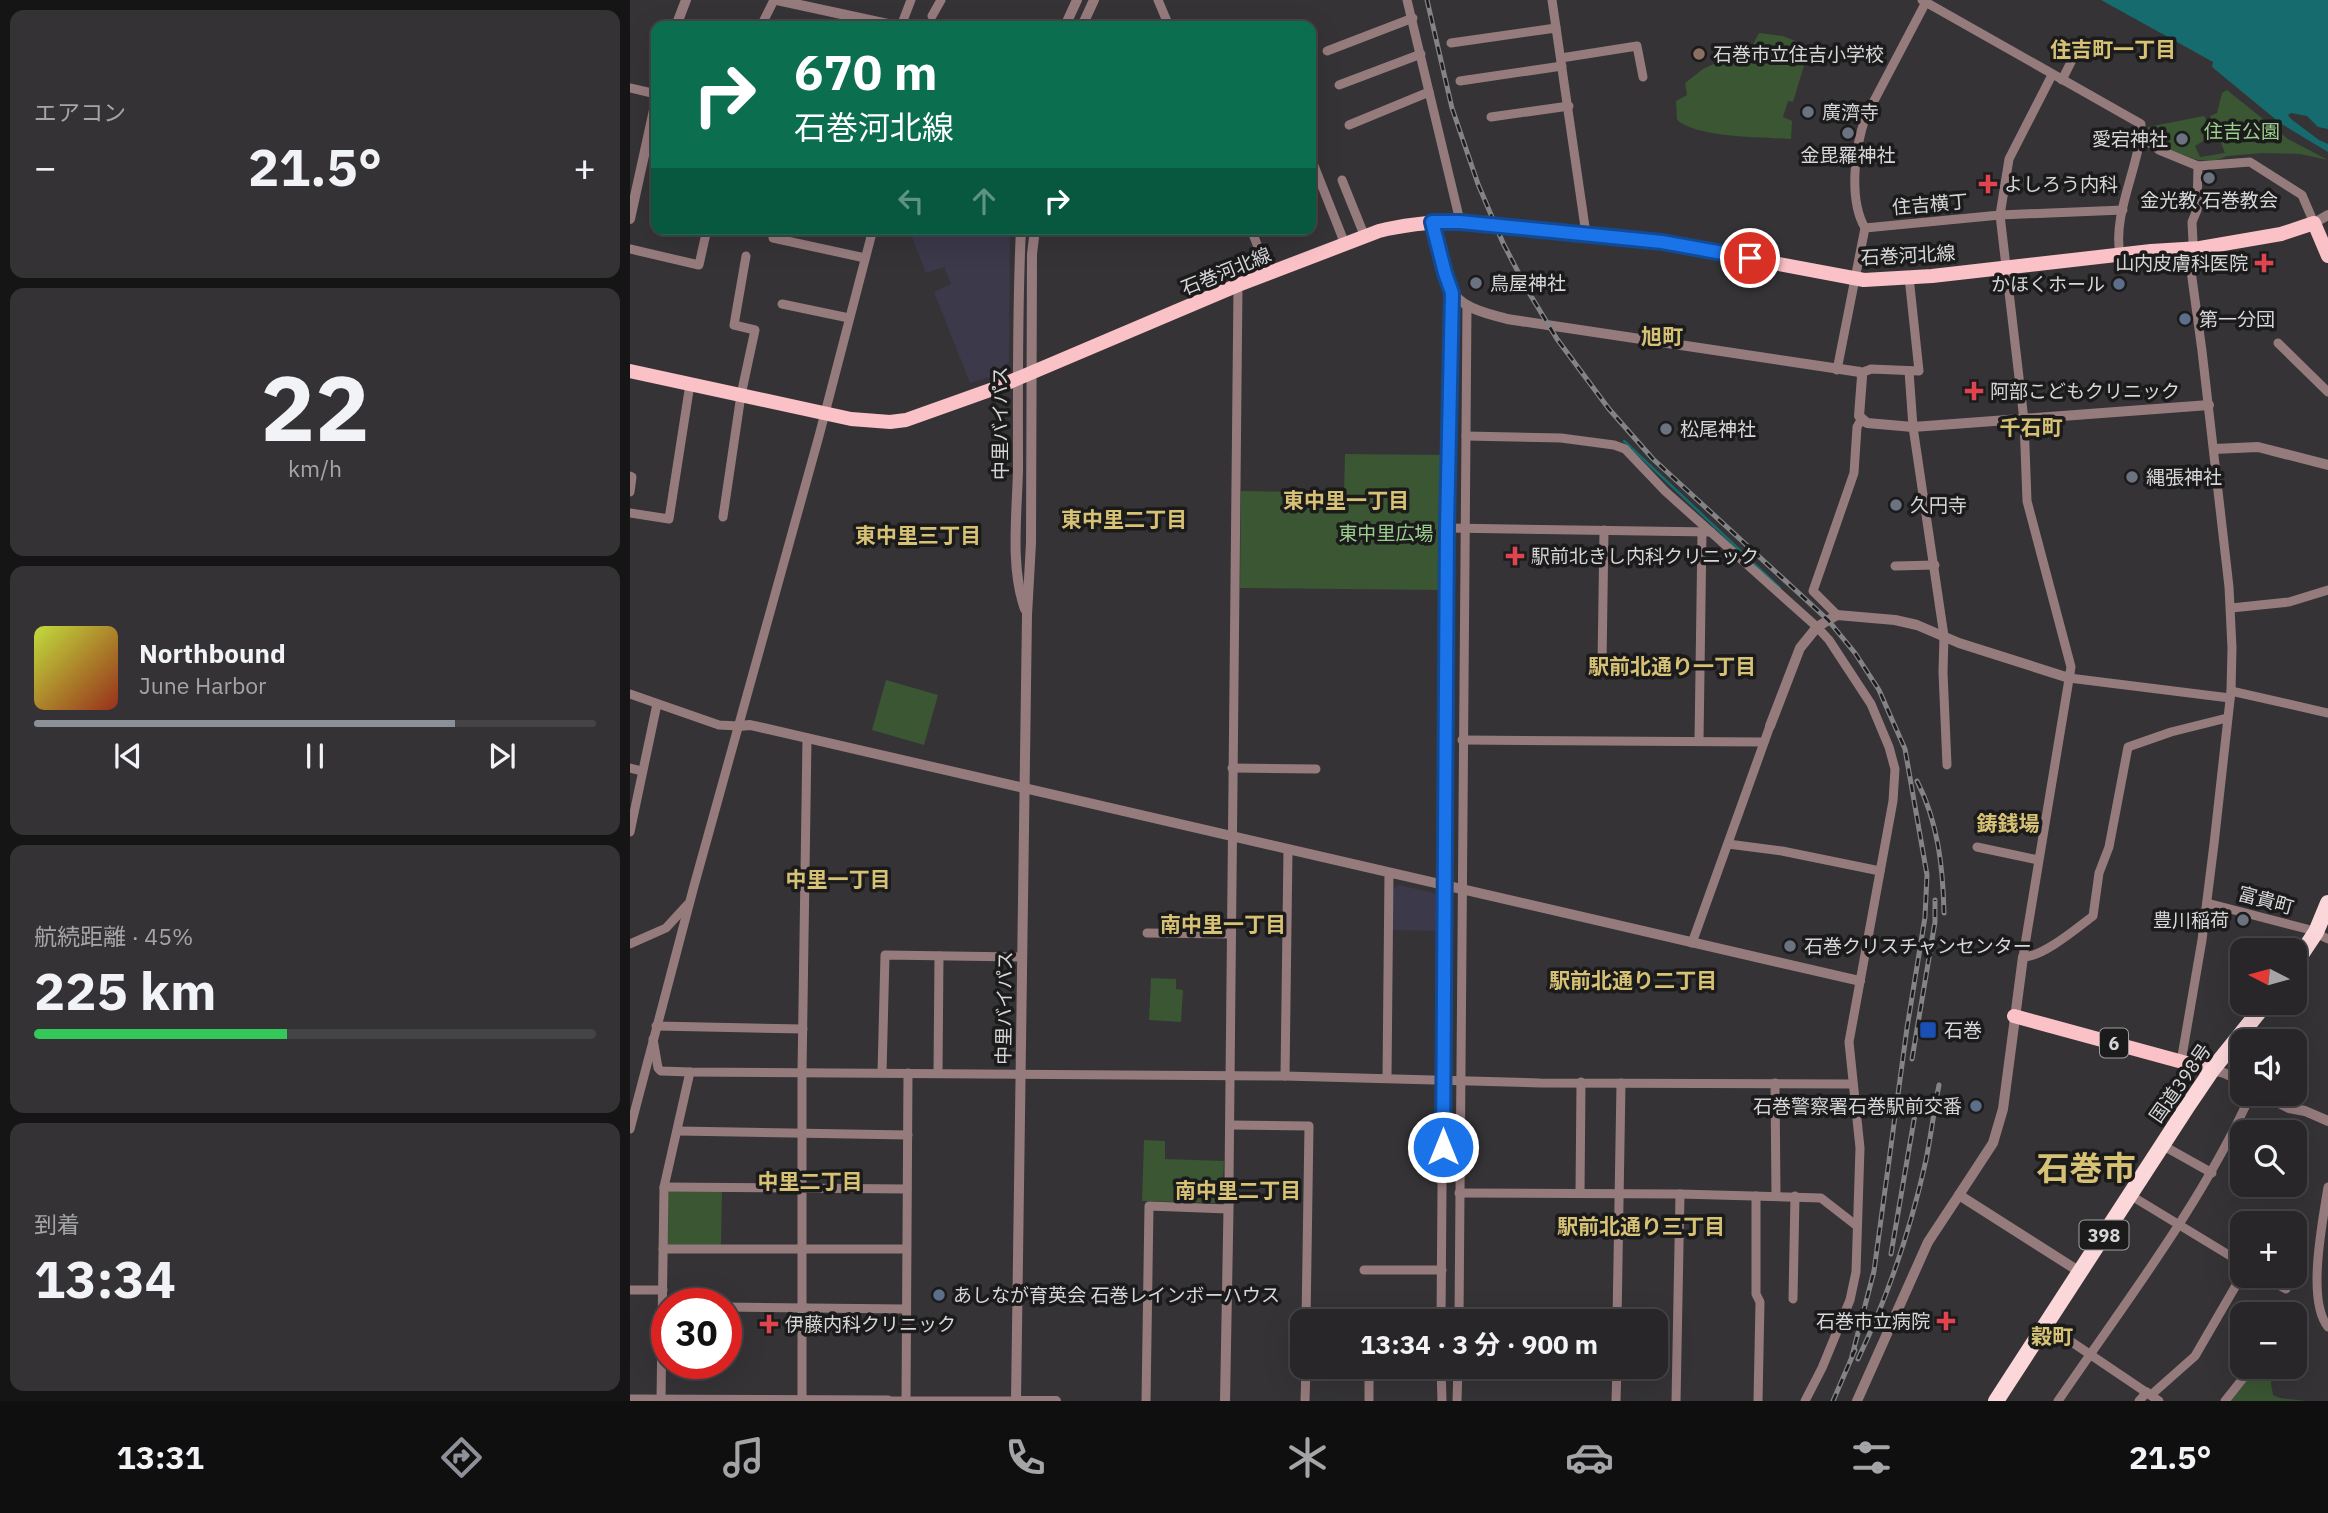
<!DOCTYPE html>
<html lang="ja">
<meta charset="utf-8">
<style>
:root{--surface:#282628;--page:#343234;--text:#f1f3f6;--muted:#a5a5a8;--line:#444345;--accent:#8c9099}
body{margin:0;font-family:"IBM Plex Sans","Noto Sans JP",sans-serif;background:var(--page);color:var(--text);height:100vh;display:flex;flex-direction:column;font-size:26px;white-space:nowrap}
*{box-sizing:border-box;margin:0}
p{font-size:23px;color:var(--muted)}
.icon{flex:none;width:38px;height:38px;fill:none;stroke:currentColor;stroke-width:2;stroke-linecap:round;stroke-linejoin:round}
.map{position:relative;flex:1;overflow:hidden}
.sheet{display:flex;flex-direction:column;gap:10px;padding:10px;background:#161516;width:630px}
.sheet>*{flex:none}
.hud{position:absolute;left:21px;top:21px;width:665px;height:214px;border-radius:14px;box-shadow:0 7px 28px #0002,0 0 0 2px var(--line);background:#0b6e4f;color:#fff;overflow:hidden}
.needle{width:46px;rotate:276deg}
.buttons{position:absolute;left:1600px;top:938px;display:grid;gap:14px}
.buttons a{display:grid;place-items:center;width:77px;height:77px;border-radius:14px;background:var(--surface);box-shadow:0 7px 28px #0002,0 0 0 2px var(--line);font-size:35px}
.speed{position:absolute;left:21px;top:1288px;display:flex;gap:14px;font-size:35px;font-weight:700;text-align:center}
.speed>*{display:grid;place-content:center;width:91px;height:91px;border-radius:50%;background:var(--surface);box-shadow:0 7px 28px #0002,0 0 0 2px var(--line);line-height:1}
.speed .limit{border:10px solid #d22;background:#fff;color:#111}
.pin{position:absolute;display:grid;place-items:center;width:60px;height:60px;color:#fff;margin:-30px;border:4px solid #fff;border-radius:50%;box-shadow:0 2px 7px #0007}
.me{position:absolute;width:77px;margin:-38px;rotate:0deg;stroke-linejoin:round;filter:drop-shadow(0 0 5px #0008)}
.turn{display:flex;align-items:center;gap:24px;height:147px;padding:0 28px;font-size:32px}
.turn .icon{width:91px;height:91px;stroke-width:2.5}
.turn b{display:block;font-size:49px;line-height:60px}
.lanes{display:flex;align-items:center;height:66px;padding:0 28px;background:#0003;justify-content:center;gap:35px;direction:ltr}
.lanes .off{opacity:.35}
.big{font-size:52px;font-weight:700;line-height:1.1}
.sheet .tile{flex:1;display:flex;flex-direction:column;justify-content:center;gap:10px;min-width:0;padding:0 24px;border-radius:14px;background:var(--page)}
.sheet .dial{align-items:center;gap:0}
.dial b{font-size:91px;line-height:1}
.song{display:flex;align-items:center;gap:21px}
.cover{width:84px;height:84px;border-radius:10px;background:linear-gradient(135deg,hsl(70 70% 55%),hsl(10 70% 35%))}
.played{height:7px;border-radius:4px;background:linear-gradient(90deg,var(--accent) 75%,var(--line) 75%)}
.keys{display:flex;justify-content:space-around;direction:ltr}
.heat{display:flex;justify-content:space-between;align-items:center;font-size:38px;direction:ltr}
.charge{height:10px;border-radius:5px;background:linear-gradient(90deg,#34c759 45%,var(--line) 0)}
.trip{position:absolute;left:660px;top:1309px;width:378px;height:70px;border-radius:14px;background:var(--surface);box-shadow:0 7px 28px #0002,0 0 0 2px var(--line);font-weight:700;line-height:70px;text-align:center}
.menu{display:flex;height:112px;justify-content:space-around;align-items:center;background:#100f10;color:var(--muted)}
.menu .icon{width:49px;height:49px}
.menu .active{color:var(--accent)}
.menu b{font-size:32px;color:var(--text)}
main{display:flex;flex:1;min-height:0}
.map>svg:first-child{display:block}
.commercial{fill:#3b394a}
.green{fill:#3a5633}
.water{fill:#156b6d}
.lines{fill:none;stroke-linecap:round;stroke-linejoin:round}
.stream{stroke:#156b6d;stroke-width:2.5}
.minor{stroke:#967b7d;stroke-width:9}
.tertiary{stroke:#967b7d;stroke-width:10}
.primary{stroke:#fac1c6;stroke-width:14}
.trunk{stroke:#fbd7da;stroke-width:16}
.rail-casing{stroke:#848385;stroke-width:5}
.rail{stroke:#1c1b1c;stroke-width:2.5;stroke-dasharray:8;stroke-linecap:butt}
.route-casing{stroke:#114b97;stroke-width:18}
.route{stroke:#1a73e8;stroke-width:12}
.education-dot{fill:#8d6e63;stroke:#1c1b1c;stroke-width:2.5}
.worship-dot{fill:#6b7280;stroke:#1c1b1c;stroke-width:2.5}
.health-dot{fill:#e0444e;stroke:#1c1b1c;stroke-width:2.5}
.service-dot{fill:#5c6f8a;stroke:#1c1b1c;stroke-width:2.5}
.transit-dot{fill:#1a4fb4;stroke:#1c1b1c;stroke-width:2.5}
.labels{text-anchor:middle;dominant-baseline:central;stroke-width:7;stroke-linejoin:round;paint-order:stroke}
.shield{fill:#1c1b1c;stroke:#9f9ea0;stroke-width:2}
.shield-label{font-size:18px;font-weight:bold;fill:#d7d6d8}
.poi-label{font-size:19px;fill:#d7d6d8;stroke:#1c1b1c;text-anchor:start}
.park-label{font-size:19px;fill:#9bcf8d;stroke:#1c1b1c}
.street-label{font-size:19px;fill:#d7d6d8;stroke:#1c1b1c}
.neighbourhood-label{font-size:21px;font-weight:bold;fill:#d6c174;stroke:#1c1b1c}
.town-label{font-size:33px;font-weight:bold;fill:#d6c174;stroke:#1c1b1c}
</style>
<main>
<section class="sheet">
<div class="tile"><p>エアコン</p>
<div class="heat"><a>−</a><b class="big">21.5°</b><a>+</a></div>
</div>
<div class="tile dial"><b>22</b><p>km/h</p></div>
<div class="tile">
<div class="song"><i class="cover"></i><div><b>Northbound</b><p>June Harbor</p></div></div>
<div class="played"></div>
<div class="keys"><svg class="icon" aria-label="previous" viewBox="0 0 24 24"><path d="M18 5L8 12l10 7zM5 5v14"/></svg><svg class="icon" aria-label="pause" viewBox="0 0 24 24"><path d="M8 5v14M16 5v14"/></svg><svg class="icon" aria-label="next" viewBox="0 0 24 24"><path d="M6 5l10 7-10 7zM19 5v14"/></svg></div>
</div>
<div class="tile"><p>航続距離 · 45%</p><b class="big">225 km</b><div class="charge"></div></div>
<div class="tile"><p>到着</p><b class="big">13:34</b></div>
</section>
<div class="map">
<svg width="1698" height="1401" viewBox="0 0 1698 1401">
<rect width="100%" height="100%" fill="#353336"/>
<g class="commercial">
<polygon points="279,229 380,229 379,361 372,373 340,383 304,292 321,284 314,267 296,273"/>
<polygon points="769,885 809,894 809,931 763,930 763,889"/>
</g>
<g class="green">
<path d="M1129,33L1153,36L1185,49L1178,63L1175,62L1163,102L1158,101L1153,117L1162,121L1161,139C1132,137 1068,138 1047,120L1046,101L1057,95L1055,83L1073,69L1122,46Z"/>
<polygon points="1597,90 1658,139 1698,160 1670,154 1633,153 1597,156 1584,161 1568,160 1534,148 1517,137 1518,127 1574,116 1578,122 1577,139 1565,146 1570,157 1595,153 1580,116 1587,113 1592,93"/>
<polygon points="715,454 814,455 813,590 610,588 611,491 714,493"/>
<polygon points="256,680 308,695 294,745 242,730"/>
<polygon points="521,978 546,979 546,989 553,990 551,1022 519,1020"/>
<polygon points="514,1140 535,1141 535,1159 594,1161 592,1200 589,1203 512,1201"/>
<polygon points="37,1190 92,1190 91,1246 36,1245"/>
<polygon points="1628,1367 1645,1367 1641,1383 1643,1395 1650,1398 1676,1401 1600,1401"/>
</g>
<polygon class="water" points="1471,0 1698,0 1698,129 1688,127 1677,116 1661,113 1658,115 1661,119 1689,140 1698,144 1698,152 1650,123 1582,67 1583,62"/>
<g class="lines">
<polyline class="stream" points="994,441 1150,588"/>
<g class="minor">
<polyline points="528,0 539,26"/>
<polyline points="777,0 830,221"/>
<polyline points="922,0 956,234"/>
<path d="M1292,0L1511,124C1511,164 1482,213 1490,254"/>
<polyline points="302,16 311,0"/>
<polyline points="131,26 144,0"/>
<polyline points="271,26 281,0"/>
<polyline points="821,43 926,28"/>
<polyline points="697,51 783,18"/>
<polyline points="931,58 1007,46 1013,77"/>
<path d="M1422,75L1379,159L1370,215L1394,420L1397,501L1441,667L1393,957C1413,957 1447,928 1463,916L1469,873L1479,847L1498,747L1541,732L1597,718"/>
<polyline points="1432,80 1450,44"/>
<polyline points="830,81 932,66"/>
<polyline points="709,85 791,54"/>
<polyline points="0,88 26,94"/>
<polyline points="861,117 939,106"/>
<polyline points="719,125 799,92"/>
<polyline points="1511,136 1529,150 1568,166"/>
<polyline points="681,158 715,244"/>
<polyline points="712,180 735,237"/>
<polyline points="1235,228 1370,215 1493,210"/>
<polyline points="621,229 639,275"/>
<polyline points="143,238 235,258"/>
<polyline points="0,249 69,265 77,229"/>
<polyline points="152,304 219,318"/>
<polyline points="1648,343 1698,392"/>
<path d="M1207,370L1235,228C1218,199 1225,146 1236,116L1296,2"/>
<polyline points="1279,371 1283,427 1314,636 1313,672 1317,765"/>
<polyline points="1231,373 1241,369 1289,371 1279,277"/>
<polyline points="836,436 931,438 984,445 995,449 1035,491 1187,627 1199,640 1241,704 1259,747 1265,769 1263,801 1219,1042 1230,1148 1226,1272 1220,1300 1192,1368 1175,1401"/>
<polyline points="0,476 2,477 0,492"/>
<polyline points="0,513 39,519 60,384"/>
<polyline points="93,517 111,395 125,330 104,325 116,256"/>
<polyline points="817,528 1081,532"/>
<polyline points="1265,566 1305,565"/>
<polyline points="1601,608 1659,602 1698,590"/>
<polyline points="1207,615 1183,591 1224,473 1227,427 1231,420"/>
<polyline points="972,664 974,530"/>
<polyline points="1439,678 1600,698"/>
<polyline points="1601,691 1698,713"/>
<polyline points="0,694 89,725 109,726"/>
<polyline points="832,740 1134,742"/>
<polyline points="1069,741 1072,531"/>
<polyline points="0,768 12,771"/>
<polyline points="602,768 686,769"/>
<polyline points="0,832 27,704"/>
<polyline points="1098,844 1152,851 1250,871"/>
<polyline points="1347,847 1408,860"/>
<polyline points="1577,903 1677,929 1698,939"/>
<polyline points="517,933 601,934"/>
<polyline points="1062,943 1140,726"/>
<polyline points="0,944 36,928 58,904"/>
<polyline points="26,1026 173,1029"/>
<polyline points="23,1039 28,1068 31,1071 60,1072 655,1076 910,1083 1223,1084"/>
<polyline points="1551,1062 1572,940 1584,844 1601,691 1602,648 1599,587 1572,351 1559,256 1559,249 1563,242 1562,222 1567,210 1568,166 1620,162 1672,195 1684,223"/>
<polyline points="252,1073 255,955 392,957"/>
<polyline points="308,1073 309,956"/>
<polyline points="655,1076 658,849"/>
<polyline points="757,1078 759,873"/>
<polyline points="1145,1083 1146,1196"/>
<polyline points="600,1125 679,1126 676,1321"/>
<polyline points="0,1129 64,886 189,436 243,229"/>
<polyline points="48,1131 278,1135"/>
<polyline points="1532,1145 1582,1173"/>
<polyline points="599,1182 608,285"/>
<polyline points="34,1187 277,1189"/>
<path d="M1698,1187C1693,1220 1676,1300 1698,1327"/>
<polyline points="829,1193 1050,1194 1191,1198 1227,1226"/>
<polyline points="950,1193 951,1082"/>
<polyline points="1500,1195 1612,1263"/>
<polyline points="1126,1196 1126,1294 1130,1302 1128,1401"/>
<polyline points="33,1249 276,1249"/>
<polyline points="734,1270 812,1270"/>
<polyline points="1633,1276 1656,1289 1661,1280"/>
<polyline points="0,1290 33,1290"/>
<polyline points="1163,1299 1165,1196"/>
<polyline points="96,1307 275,1309"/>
<polyline points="740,1321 740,1319 811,1319"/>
<polyline points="811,1321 817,528 822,293"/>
<polyline points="829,1321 837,306"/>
<polyline points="987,1321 991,1083"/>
<polyline points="1415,1324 1529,1401"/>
<polyline points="811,1367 812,1401"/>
<polyline points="1521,1395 1565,1356 1612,1275"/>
<polyline points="0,1399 258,1400"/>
<polyline points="31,1399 34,1187 60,1072"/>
<polyline points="172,1401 172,1073 177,738"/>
<polyline points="258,1401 386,1401"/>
<polyline points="276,1401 278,1073"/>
<polyline points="516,1401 519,1206 598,1209"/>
<polyline points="675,1401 676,1367"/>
<polyline points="739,1401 739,1367"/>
<polyline points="827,1401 828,1367"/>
<polyline points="986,1401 987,1367"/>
<polyline points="1046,1401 1050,1194"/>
<path d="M1428,1401C1496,1301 1571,1205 1621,1094"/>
<polyline points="1509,1401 1517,1392"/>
<polyline points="1595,1401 1622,1367"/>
</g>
<g class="tertiary">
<polyline points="147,0 267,26"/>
<polyline points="46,26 56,0"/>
<polyline points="435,26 447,0"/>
<polyline points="452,26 464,0"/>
<polyline points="0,219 26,101"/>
<path d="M802,222C809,248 810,289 835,304C847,312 863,315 877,319L1230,372L1232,377L1229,416L1237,423L1283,427L1579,405"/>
<polyline points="1684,223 1698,215"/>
<path d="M391,229C387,310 388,390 388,470C387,514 380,568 395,609"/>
<polyline points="1584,449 1628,447 1698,465"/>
<polyline points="109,726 120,725 177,738 1230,981"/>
<polyline points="1140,726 1170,648 1187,627 1207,615 1265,620 1287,625 1329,643 1439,678"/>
<polyline points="1393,957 1373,1109 1363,1143 1329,1195 1450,1272"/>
<polyline points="1582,1070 1594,1073 1612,1081"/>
<polyline points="1632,1094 1659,1108 1675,1111 1698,1121"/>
<polyline points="386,1401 397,615 401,543 402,254 405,229"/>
<polyline points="386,1401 426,1401"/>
<polyline points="595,1401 599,1182"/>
<polyline points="1227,1401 1298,1242 1329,1195"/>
</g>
<g class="primary">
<path d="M0,371L221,419L260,422L276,420L363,389L608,285L749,231C776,224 802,222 830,221L1032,242L1234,280L1302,276L1521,251L1570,248L1651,234L1684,223L1698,256"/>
<polyline points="1384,1016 1582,1070"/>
</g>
<g class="trunk">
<polyline points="1664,965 1686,932 1698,903"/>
<polyline points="1366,1401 1557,1107 1582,1070 1636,1003"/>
</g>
<g class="rail-casing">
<g id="rail">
<polyline points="797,0 822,108 848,184 873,243 898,291 927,339 979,409 1023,459 1198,620 1225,653 1249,690 1275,749 1297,875 1295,917 1277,1028 1244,1271 1222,1356"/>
<path d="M1287,781C1308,822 1313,867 1314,913"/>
<polyline points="1282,1059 1305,922 1305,900"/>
<polyline points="1261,1254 1285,1114"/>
<path d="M1228,1359C1258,1296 1281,1228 1296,1160C1301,1135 1304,1110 1309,1085"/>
<polyline points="1203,1401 1225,1350"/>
</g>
</g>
<use href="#rail" class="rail"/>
</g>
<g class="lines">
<g class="route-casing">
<polyline id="route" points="813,1147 817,528 822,293 815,273 802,222 830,222 1032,242 1120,258"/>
</g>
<use href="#route" class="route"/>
</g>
<circle class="education-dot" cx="1069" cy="54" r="7"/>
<g class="worship-dot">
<circle cx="1178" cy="112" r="7"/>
<circle cx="1218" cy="133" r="7"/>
<circle cx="1552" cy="139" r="7"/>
<circle cx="1579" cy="178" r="7"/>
<circle cx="846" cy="283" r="7"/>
<circle cx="1036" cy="429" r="7"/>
<circle cx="1502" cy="477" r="7"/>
<circle cx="1266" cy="505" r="7"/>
<circle cx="1613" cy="920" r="7"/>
<circle cx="1160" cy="946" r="7"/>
</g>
<g class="health-dot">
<path d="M1354.5 173.5h7v7h7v7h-7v7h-7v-7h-7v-7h7z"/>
<path d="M1630.5 252.5h7v7h7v7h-7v7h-7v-7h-7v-7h7z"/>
<path d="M1340.5 380.5h7v7h7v7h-7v7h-7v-7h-7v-7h7z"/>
<path d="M881.5 545.5h7v7h7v7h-7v7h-7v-7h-7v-7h7z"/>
<path d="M1312.5 1310.5h7v7h7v7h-7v7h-7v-7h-7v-7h7z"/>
<path d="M135.5 1313.5h7v7h7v7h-7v7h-7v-7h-7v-7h7z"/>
</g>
<g class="service-dot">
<circle cx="1489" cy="284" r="7"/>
<circle cx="1555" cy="319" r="7"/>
<circle cx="1346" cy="1106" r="7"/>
<circle cx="309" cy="1295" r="7"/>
</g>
<rect class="transit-dot" x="1289" y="1021" width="18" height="18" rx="3.5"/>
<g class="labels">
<g class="shield">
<rect x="1470" y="1028.5" width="28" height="29" rx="5"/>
<rect x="1449.5" y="1220.5" width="49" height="29" rx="5"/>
</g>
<g class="shield-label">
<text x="1484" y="1043">6</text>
<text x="1474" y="1235">398</text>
</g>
<g class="poi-label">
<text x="1083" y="54">石巻市立住吉小学校</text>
<text x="1192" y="112">廣濟寺</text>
<text x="1538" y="139" text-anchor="end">愛宕神社</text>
<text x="1218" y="155" text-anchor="middle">金毘羅神社</text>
<text x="1374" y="184">よしろう内科</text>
<text x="1579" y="200" text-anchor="middle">金光教 石巻教会</text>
<text x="1618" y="263" text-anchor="end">山内皮膚科医院</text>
<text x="860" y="283">鳥屋神社</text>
<text x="1475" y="284" text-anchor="end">かほくホール</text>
<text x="1569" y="319">第一分団</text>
<text x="1360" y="391">阿部こどもクリニック</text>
<text x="1050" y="429">松尾神社</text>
<text x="1516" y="477">縄張神社</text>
<text x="1280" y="505">久円寺</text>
<text x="901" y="556">駅前北きし内科クリニック</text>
<text x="1599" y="920" text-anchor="end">豊川稲荷</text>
<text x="1174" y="946">石巻クリスチャンセンター</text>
<text x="1314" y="1030">石巻</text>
<text x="1332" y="1106" text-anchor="end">石巻警察署石巻駅前交番</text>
<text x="323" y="1295">あしなが育英会 石巻レインボーハウス</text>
<text x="1300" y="1321" text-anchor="end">石巻市立病院</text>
<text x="155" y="1324">伊藤内科クリニック</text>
</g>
<g class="park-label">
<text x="1612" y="131">住吉公園</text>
<text x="756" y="533">東中里広場</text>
</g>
<g class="street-label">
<text transform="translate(1300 204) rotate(-5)">住吉横丁</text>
<text transform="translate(1278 255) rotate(-3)">石巻河北線</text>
<text transform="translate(596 271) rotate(-22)">石巻河北線</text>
<text transform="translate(370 423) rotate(-90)">中里バイパス</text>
<text transform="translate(1636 900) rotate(15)">富貴町</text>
<text transform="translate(374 1008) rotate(-89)">中里バイパス</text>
<text transform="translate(1550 1083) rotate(-55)">国道398号</text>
</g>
<g class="neighbourhood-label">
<text x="1483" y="49">住吉町一丁目</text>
<text x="1032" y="336">旭町</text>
<text x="1401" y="427">千石町</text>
<text x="716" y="500">東中里一丁目</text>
<text x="494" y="519">東中里二丁目</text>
<text x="288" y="535">東中里三丁目</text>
<text x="1042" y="666">駅前北通り一丁目</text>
<text x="1378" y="823">鋳銭場</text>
<text x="208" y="879">中里一丁目</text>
<text x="593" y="924">南中里一丁目</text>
<text x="1003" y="980">駅前北通り二丁目</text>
<text x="180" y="1181">中里二丁目</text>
<text x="608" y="1190">南中里二丁目</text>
<text x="1011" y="1226">駅前北通り三丁目</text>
<text x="1422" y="1336">穀町</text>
</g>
<g class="town-label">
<text x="1456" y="1167">石巻市</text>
</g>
</g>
</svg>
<div class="buttons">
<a><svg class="needle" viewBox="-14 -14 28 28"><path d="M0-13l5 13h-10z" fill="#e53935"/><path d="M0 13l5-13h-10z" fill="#a5a5a8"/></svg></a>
<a><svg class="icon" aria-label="sound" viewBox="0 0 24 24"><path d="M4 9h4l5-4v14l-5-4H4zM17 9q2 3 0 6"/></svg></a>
<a><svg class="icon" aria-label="search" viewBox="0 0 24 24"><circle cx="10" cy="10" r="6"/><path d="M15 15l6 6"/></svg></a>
<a>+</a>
<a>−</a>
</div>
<div class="speed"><div class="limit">30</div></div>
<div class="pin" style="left:1120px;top:258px;background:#d93025"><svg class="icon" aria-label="arrive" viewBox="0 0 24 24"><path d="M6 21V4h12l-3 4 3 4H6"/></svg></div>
<svg class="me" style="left:813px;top:1147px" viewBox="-20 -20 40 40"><circle r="17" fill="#1a73e8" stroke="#fff" stroke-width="3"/><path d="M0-11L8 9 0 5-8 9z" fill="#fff"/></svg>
<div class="trip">13:34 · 3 分 · 900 m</div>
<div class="hud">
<div class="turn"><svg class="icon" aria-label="right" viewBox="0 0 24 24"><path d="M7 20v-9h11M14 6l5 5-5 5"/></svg><div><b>670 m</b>石巻河北線</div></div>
<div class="lanes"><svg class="icon off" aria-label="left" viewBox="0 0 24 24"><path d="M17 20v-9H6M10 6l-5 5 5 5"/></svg><svg class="icon off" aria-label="ahead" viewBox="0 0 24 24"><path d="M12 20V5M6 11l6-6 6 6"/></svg><svg class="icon" aria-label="right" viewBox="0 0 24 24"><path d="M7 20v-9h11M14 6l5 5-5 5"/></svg></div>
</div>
</div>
</main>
<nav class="menu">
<b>13:31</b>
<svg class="icon active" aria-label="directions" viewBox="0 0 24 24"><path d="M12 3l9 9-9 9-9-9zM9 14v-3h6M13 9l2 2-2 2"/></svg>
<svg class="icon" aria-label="music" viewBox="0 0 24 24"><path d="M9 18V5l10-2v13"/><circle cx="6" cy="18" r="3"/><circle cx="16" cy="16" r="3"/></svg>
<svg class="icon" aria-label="phone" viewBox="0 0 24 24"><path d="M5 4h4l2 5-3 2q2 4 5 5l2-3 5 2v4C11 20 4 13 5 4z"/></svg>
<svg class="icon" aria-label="climate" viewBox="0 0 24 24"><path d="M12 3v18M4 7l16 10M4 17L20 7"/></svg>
<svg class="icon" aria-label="car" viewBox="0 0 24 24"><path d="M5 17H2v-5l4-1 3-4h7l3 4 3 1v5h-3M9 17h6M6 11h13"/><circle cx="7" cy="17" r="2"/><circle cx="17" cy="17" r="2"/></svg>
<svg class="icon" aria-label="filters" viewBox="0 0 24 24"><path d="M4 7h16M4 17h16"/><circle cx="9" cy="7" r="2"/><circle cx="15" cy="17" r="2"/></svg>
<b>21.5°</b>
</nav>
